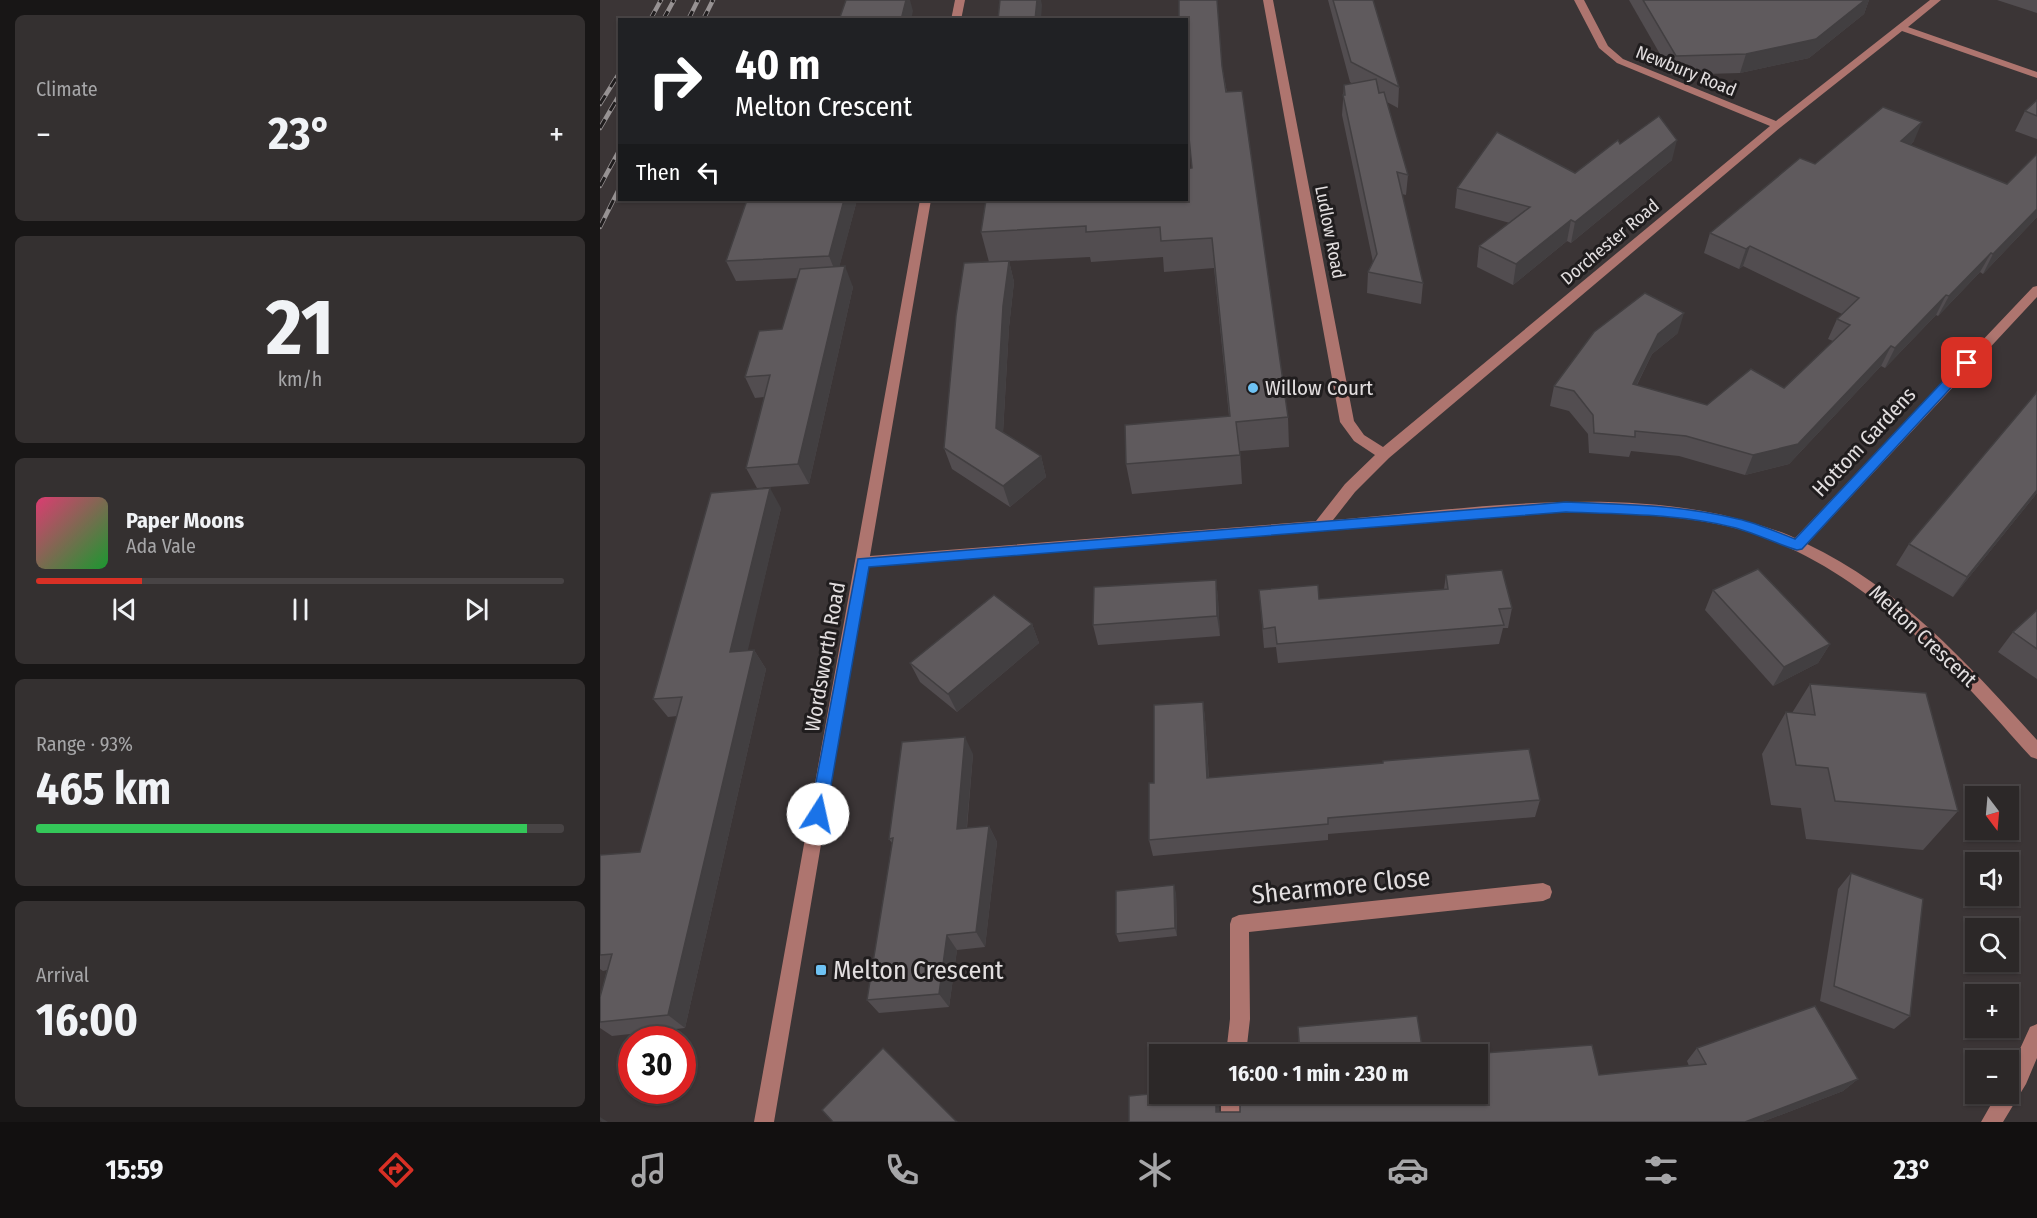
<!DOCTYPE html>
<meta charset="utf-8">
<style>
:root{--surface:#2c2828;--page:#343030;--text:#f1f3f6;--muted:#a6a6a8;--line:#484445;--accent:#d93025}
body{margin:0;font-family:"Fira Sans Condensed",sans-serif;background:var(--page);color:var(--text);height:100vh;display:flex;flex-direction:column;font-size:22px;white-space:nowrap}
*{box-sizing:border-box;margin:0}
p{font-size:20px;color:var(--muted)}
.icon{flex:none;width:33px;height:33px;fill:none;stroke:currentColor;stroke-width:2;stroke-linecap:round;stroke-linejoin:round}
.map{position:relative;flex:1;overflow:hidden}
.details{display:flex;flex-direction:column;gap:15px;padding:15px;background:#181616;width:600px}
.details>*{flex:none}
.banner{position:absolute;left:18px;top:18px;width:570px;height:183px;border-radius:0px;box-shadow:0 2px 4px #0004,0 0 0 2px var(--line);background:#202124;color:#fff;overflow:hidden}
.needle{width:39px;rotate:164deg}
.fabs{position:absolute;left:1365px;top:786px;display:grid;gap:12px}
.fabs a{display:grid;place-items:center;width:54px;height:54px;border-radius:0px;background:var(--surface);box-shadow:0 2px 4px #0004,0 0 0 2px var(--line);font-size:30px}
.speed{position:absolute;left:18px;top:1026px;display:flex;gap:12px;font-size:30px;font-weight:700;text-align:center}
.speed>*{display:grid;place-content:center;width:78px;height:78px;border-radius:50%;background:var(--surface);box-shadow:0 2px 4px #0004,0 0 0 2px var(--line);line-height:1}
.speed .limit{border:9px solid #d22;background:#fff;color:#111}
.pin{position:absolute;display:grid;place-items:center;width:51px;height:51px;color:#fff;margin:-26px;border-radius:12px;box-shadow:0 3px 9px #0006}
.me{position:absolute;width:66px;margin:-33px;rotate:10deg;stroke-linejoin:round;filter:drop-shadow(0 0 4px #0008)}
.turn{display:flex;align-items:center;gap:21px;height:126px;padding:0 18px;font-size:27px}
.turn .icon{width:78px;height:78px;stroke-width:2.5}
.turn b{display:block;font-size:42px;line-height:51px}
.then{display:flex;align-items:center;height:57px;padding:0 18px;background:#0003;gap:12px;font-size:22px}
.big{font-size:45px;font-weight:700;line-height:1.1}
.details .tile{flex:1;display:flex;flex-direction:column;justify-content:center;gap:9px;min-width:0;padding:0 21px;border-radius:9px;background:var(--page)}
.details .dial{align-items:center;gap:0}
.dial b{font-size:78px;line-height:1}
.song{display:flex;align-items:center;gap:18px}
.cover{width:72px;height:72px;border-radius:9px;background:linear-gradient(135deg,hsl(340 70% 55%),hsl(130 70% 35%))}
.played{height:6px;border-radius:3px;background:linear-gradient(90deg,var(--accent) 20%,var(--line) 20%)}
.keys{display:flex;justify-content:space-around;direction:ltr}
.heat{display:flex;justify-content:space-between;align-items:center;font-size:33px;direction:ltr}
.charge{height:9px;border-radius:4px;background:linear-gradient(90deg,#34c759 93%,var(--line) 0)}
.trip{position:absolute;left:549px;top:1044px;width:339px;height:60px;border-radius:0px;background:var(--surface);box-shadow:0 2px 4px #0004,0 0 0 2px var(--line);font-weight:700;line-height:60px;text-align:center}
.menu{display:flex;height:96px;justify-content:space-around;align-items:center;background:#121010;color:var(--muted)}
.menu .icon{width:42px;height:42px}
.menu .selected{color:var(--accent)}
.menu b{font-size:27px;color:var(--text)}
main{display:flex;flex:1;min-height:0}
.map>svg:first-child{display:block}
.lines{fill:none;stroke-linecap:round;stroke-linejoin:round}
.minor{fill:#ae756f;fill-rule:evenodd}
.rail-casing{stroke:#979293;stroke-width:4.5}
.rail{stroke:#201d1e;stroke-width:3;stroke-dasharray:10;stroke-linecap:butt}
.wall{fill:#524d50}
.shaded-wall{fill:#423f41}
.building{fill:#5f5a5d;stroke:#423f41;stroke-width:1.5}
.route{fill:#1a73e8;stroke:#114b97;stroke-width:1.5}
.poi-dot{fill:#6ec2f3;stroke:#201d1e;stroke-width:2}
.labels{text-anchor:middle;dominant-baseline:central;stroke-width:6;stroke-linejoin:round;paint-order:stroke}
.far-street-label{font-size:18px;fill:#e2dedf;stroke:#201d1e}
.poi-label{font-size:21px;fill:#e2dedf;stroke:#201d1e;text-anchor:start}
.street-label{font-size:21px;fill:#e2dedf;stroke:#201d1e}
.near-street-label{font-size:26px;fill:#e2dedf;stroke:#201d1e}
.near-poi-label{font-size:26px;fill:#e2dedf;stroke:#201d1e;text-anchor:start}
</style>
<main>
<section class="details">
<div class="tile"><p>Climate</p>
<div class="heat"><a>−</a><b class="big">23°</b><a>+</a></div>
</div>
<div class="tile dial"><b>21</b><p>km/h</p></div>
<div class="tile">
<div class="song"><i class="cover"></i><div><b>Paper Moons</b><p>Ada Vale</p></div></div>
<div class="played"></div>
<div class="keys"><svg class="icon" aria-label="previous" viewBox="0 0 24 24"><path d="M18 5L8 12l10 7zM5 5v14"/></svg><svg class="icon" aria-label="pause" viewBox="0 0 24 24"><path d="M8 5v14M16 5v14"/></svg><svg class="icon" aria-label="next" viewBox="0 0 24 24"><path d="M6 5l10 7-10 7zM19 5v14"/></svg></div>
</div>
<div class="tile"><p>Range · 93%</p><b class="big">465 km</b><div class="charge"></div></div>
<div class="tile"><p>Arrival</p><b class="big">16:00</b></div>
</section>
<div class="map">
<svg width="1437" height="1122" viewBox="0 0 1437 1122">
<rect width="100%" height="100%" fill="#3b3536"/>
<g class="lines">
<g class="minor">
<polygon points="355,0 365,0 361,20 351,20"/>
<path d="M663,0H673L754,421L764,435L783,447L1170,126L1017,63L999,48L974,0H984L1008,46L1023,59L1176,121L1330,0H1341L1308,27L1437,72V78L1302,31L1181,127L789,458L755,492L733,520C867,509 1027,483 1156,524C1169,528 1183,532 1195,538L1433,287L1437,286V297L1207,544C1300,588 1369,665 1437,740V759L1431,757C1348,664 1262,564 1138,529C1082,514 1023,514 966,512L268,567L174,1122H154L320,200H331L270,556L716,521L745,484L775,455L754,441L740,422Z"/>
<polygon points="943,883 950,886 952,892 950,898 943,901 649,932 650,1019 646,1054 626,1054 630,1019 630,924 632,918 639,915"/>
<polygon points="1437,1024 1437,1058 1426,1084 1403,1122 1381,1122 1397,1094 1408,1094 1408,1075 1430,1027"/>
<rect x="621" y="1094" width="20" height="28"/>
</g>
<g class="rail-casing">
<g id="rail">
<polyline points="50,20 61,0"/>
<polyline points="63,20 74,0"/>
<polyline points="88,20 98,0"/>
<polyline points="103,20 113,0"/>
<polyline points="0,104 20,72"/>
<polyline points="0,128 20,94"/>
<polyline points="0,186 20,149"/>
<polyline points="0,227 20,187"/>
</g>
</g>
<use href="#rail" class="rail"/>
</g>
<g class="wall">
<polygon points="728,0 773,0 799,87 798,108 787,102 808,175 806,195 802,194 823,283 821,304 767,293 768,272 773,262 742,115 744,85 753,84 750,82"/>
<polygon points="1029,0 1269,0 1264,14 1209,58 1140,73 1072,75"/>
<polygon points="1397,0 1437,0 1437,13"/>
<polygon points="622,66 688,417 689,447 640,451 642,484 532,494 526,464 629,416 614,268 564,272 563,257 491,262 490,257 409,261 414,282 409,327 403,433 441,456 446,477 410,507 352,469 344,448 389,262 381,232 592,168"/>
<polygon points="1437,100 1437,139 1415,131 1425,111"/>
<polygon points="1314,141 1310,145 1407,184 1437,154 1437,217 1383,274 1380,272 1338,316 1336,315 1285,368 1281,366 1189,464 1145,475 1079,456 1031,451 1029,457 989,453 988,434 969,411 950,406 954,386 1078,333 1052,354 1037,385 1107,405 1184,388 1233,341 1228,339 1237,319 1242,314 1143,266 1139,269 1104,253 1110,233 1215,164"/>
<polygon points="1020,144 1072,160 971,243 967,241 913,285 877,267 879,246 910,223 855,208 857,188 975,173"/>
<polygon points="257,200 239,267 253,287 209,484 157,488 146,468 164,397 155,398 145,377 182,329 198,278 136,281 126,261"/>
<polygon points="1437,493 1353,597 1296,565 1309,544"/>
<polygon points="181,508 147,651 154,650 166,669 85,1028 12,1036 0,1028 0,997 7,970 3,971 0,969 0,855 40,852 77,716 68,717 53,699"/>
<polygon points="846,575 912,608 908,628 903,628 899,644 678,663 676,647 664,648 659,590 719,599 844,589"/>
<polygon points="616,580 618,599 620,636 498,645 493,625"/>
<polygon points="1113,590 1230,644 1218,663 1173,686 1105,610"/>
<polygon points="1437,610 1437,679 1398,652 1413,632"/>
<polygon points="432,624 439,643 357,712 320,682 310,663"/>
<polygon points="1210,684 1358,811 1323,850 1206,839 1201,808 1171,805 1162,754 1186,712 1192,713"/>
<polygon points="603,702 605,719 609,778 940,800 935,817 728,834 728,840 553,856 549,840 554,783"/>
<polygon points="373,754 367,828 389,826 397,842 385,947 357,950 349,1007 279,1013 267,1000 292,843 289,839"/>
<polygon points="1251,873 1310,1016 1294,1029 1220,1001 1238,889"/>
<polygon points="576,893 577,936 519,942 516,934"/>
<polygon points="698,1027 823,1053 884,1053 999,1075 1089,1066 1087,1061 1097,1048 1258,1079 1243,1091 1162,1122 529,1122 560,1094 617,1094 619,1099 619,1112 640,1112 878,1054 699,1054"/>
</g>
<g class="shaded-wall">
<polygon points="306,0 310,0 313,11 311,20 301,20"/>
<polygon points="437,0 441,0 442,5 441,20 435,20"/>
<polygon points="1265,0 1269,0 1264,14 1209,58 1140,73 1146,54"/>
<polygon points="1322,122 1314,141 1293,160 1301,141"/>
<polygon points="1077,140 1072,160 971,243 975,222"/>
<polygon points="244,200 257,200 237,276 229,256"/>
<polygon points="1437,209 1437,217 1383,274 1393,254"/>
<polygon points="971,220 967,241 913,285 916,264"/>
<polygon points="1150,246 1143,266 1139,269 1146,249"/>
<polygon points="1391,253 1380,272 1338,316 1349,296"/>
<polygon points="409,261 414,282 409,327 402,449 396,428 403,306"/>
<polygon points="245,266 253,287 209,484 198,464"/>
<polygon points="1346,295 1336,315 1285,368 1295,348"/>
<polygon points="1084,313 1078,333 1052,354 1027,404 1033,384 1058,334"/>
<polygon points="1291,346 1281,366 1189,464 1145,475 1153,455"/>
<polygon points="441,456 446,477 410,507 403,486"/>
<polygon points="170,488 181,508 143,671 130,652"/>
<polygon points="1437,490 1437,493 1353,597 1367,577"/>
<polygon points="616,580 618,599 620,636 617,616"/>
<polygon points="432,624 439,643 357,712 348,694"/>
<polygon points="1230,644 1218,663 1173,686 1184,667"/>
<polygon points="154,650 166,669 85,1028 68,1015"/>
<polygon points="603,702 605,719 610,795 607,778"/>
<polygon points="365,737 373,754 365,846 357,829"/>
<polygon points="389,826 397,842 385,947 376,932"/>
<polygon points="574,885 576,893 577,936 575,928"/>
<polygon points="347,935 357,950 349,1007 339,994"/>
<polygon points="1258,1079 1243,1091 1162,1122 1145,1122"/>
<polygon points="616,1094 617,1094 619,1099 619,1122 616,1112"/>
<polygon points="0,1117 8,1122 2,1122 0,1120"/>
</g>
<g class="building">
<polygon points="246,0 306,0 301,20 239,20"/>
<polygon points="400,0 437,0 435,20 398,20"/>
<polygon points="579,0 617,0 622,66 626,92 642,91 688,417 636,422 640,455 526,464 525,425 630,416 612,238 561,241 560,227 486,232 486,226 381,232 386,200 586,200 586,169 592,168 586,108 586,20 579,20"/>
<polygon points="733,0 773,0 799,87 751,62"/>
<polygon points="1043,0 1265,0 1216,39 1146,54 1076,56"/>
<polygon points="776,79 779,93 784,92 808,175 797,172 823,283 768,272 777,254 743,95 745,95 744,85"/>
<polygon points="1437,100 1437,116 1425,111"/>
<polygon points="1283,107 1322,122 1301,141 1407,184 1437,154 1437,209 1393,254 1391,253 1349,296 1346,295 1295,348 1291,346 1198,444 1153,455 1086,436 1035,431 1035,437 994,433 993,415 974,391 954,386 994,332 1045,293 1084,313 1058,334 1033,384 1107,405 1151,369 1184,388 1250,325 1237,319 1259,298 1150,246 1146,249 1110,233 1200,158 1215,164"/>
<polygon points="1059,116 1077,140 975,222 971,220 916,264 879,246 930,207 857,188 897,132 975,173 1018,140 1020,144"/>
<polygon points="147,200 244,200 229,256 126,261"/>
<polygon points="409,261 403,306 396,428 441,456 403,486 344,448 356,316 364,263"/>
<polygon points="245,266 198,464 146,468 170,375 145,377 159,331 182,329 200,269"/>
<polygon points="1437,392 1437,490 1367,577 1309,544"/>
<polygon points="170,488 130,652 154,650 68,1015 0,1022 0,997 12,954 0,955 0,855 40,852 82,697 53,699 111,493"/>
<polygon points="1158,569 1230,644 1184,667 1113,590"/>
<polygon points="902,570 912,608 899,609 904,625 677,644 675,627 663,629 659,590 718,585 719,599 848,589 846,575"/>
<polygon points="616,580 617,616 493,625 494,587"/>
<polygon points="394,595 432,624 348,694 310,663"/>
<polygon points="1437,610 1437,649 1413,632"/>
<polygon points="1210,684 1326,693 1358,811 1235,801 1228,768 1196,765 1186,712 1215,715"/>
<polygon points="603,702 607,778 783,763 783,761 929,749 940,800 728,818 728,824 549,840 549,783 554,783 554,705"/>
<polygon points="365,737 357,829 389,826 376,932 347,935 339,994 267,1000 293,838 289,839 302,742"/>
<polygon points="1251,873 1323,899 1310,1016 1234,986"/>
<polygon points="574,885 575,928 516,934 516,891"/>
<polygon points="1215,1006 1258,1079 1145,1122 529,1122 529,1096 560,1093 560,1094 616,1094 616,1112 640,1112 640,1094 878,1094 878,1054 700,1054 698,1027 817,1016 823,1053 883,1046 884,1053 992,1045 999,1075 1106,1064 1097,1048"/>
<polygon points="283,1048 357,1122 233,1122 222,1110"/>
</g>
<path class="route" d="M1367,359L1371,360V366L1202,549L1197,550C1177,544 1157,534 1136,528C1081,514 1023,514 966,512L269,567L226,814L224,819L218,821L213,819L210,814L258,559L966,502C1024,504 1081,505 1138,519C1157,523 1176,532 1195,539L1363,360Z"/>
<g class="poi-dot">
<circle cx="653" cy="388" r="6"/>
<rect x="215" y="964" width="12" height="12" rx="3"/>
</g>
<g class="labels">
<g class="far-street-label">
<text transform="translate(1086 71) rotate(22)">Newbury Road</text>
<text transform="translate(730 232) rotate(79)">Ludlow Road</text>
<text transform="translate(1010 242) rotate(-40)">Dorchester Road</text>
</g>
<g class="poi-label">
<text x="665" y="388">Willow Court</text>
</g>
<g class="street-label">
<text transform="translate(1264 442) rotate(-47)">Hottom Gardens</text>
<text transform="translate(1323 636) rotate(43)">Melton Crescent</text>
<text transform="translate(225 657) rotate(-80)">Wordsworth Road</text>
</g>
<g class="near-street-label">
<text transform="translate(741 886) rotate(-6)">Shearmore Close</text>
</g>
<g class="near-poi-label">
<text x="233" y="970">Melton Crescent</text>
</g>
</g>
</svg>
<div class="fabs">
<a><svg class="needle" viewBox="-14 -14 28 28"><path d="M0-13l5 13h-10z" fill="#e53935"/><path d="M0 13l5-13h-10z" fill="#a6a6a8"/></svg></a>
<a><svg class="icon" aria-label="sound" viewBox="0 0 24 24"><path d="M4 9h4l5-4v14l-5-4H4zM17 9q2 3 0 6"/></svg></a>
<a><svg class="icon" aria-label="search" viewBox="0 0 24 24"><circle cx="10" cy="10" r="6"/><path d="M15 15l6 6"/></svg></a>
<a>+</a>
<a>−</a>
</div>
<div class="speed"><div class="limit">30</div></div>
<div class="pin" style="left:1367px;top:363px;background:#d93025"><svg class="icon" aria-label="arrive" viewBox="0 0 24 24"><path d="M6 21V4h12l-3 4 3 4H6"/></svg></div>
<svg class="me" style="left:218px;top:814px" viewBox="-20 -20 40 40"><circle r="19" fill="#fff"/><path d="M0-13L10 11 0 6-10 11z" fill="#1a73e8"/></svg>
<div class="trip">16:00 · 1 min · 230 m</div>
<div class="banner">
<div class="turn"><svg class="icon" aria-label="right" viewBox="0 0 24 24"><path d="M7 20v-9h11M14 6l5 5-5 5"/></svg><div><b>40 m</b>Melton Crescent</div></div>
<div class="then">Then<svg class="icon" aria-label="left" viewBox="0 0 24 24"><path d="M17 20v-9H6M10 6l-5 5 5 5"/></svg></div>
</div>
</div>
</main>
<nav class="menu">
<b>15:59</b>
<svg class="icon selected" aria-label="directions" viewBox="0 0 24 24"><path d="M12 3l9 9-9 9-9-9zM9 14v-3h6M13 9l2 2-2 2"/></svg>
<svg class="icon" aria-label="music" viewBox="0 0 24 24"><path d="M9 18V5l10-2v13"/><circle cx="6" cy="18" r="3"/><circle cx="16" cy="16" r="3"/></svg>
<svg class="icon" aria-label="phone" viewBox="0 0 24 24"><path d="M5 4h4l2 5-3 2q2 4 5 5l2-3 5 2v4C11 20 4 13 5 4z"/></svg>
<svg class="icon" aria-label="climate" viewBox="0 0 24 24"><path d="M12 3v18M4 7l16 10M4 17L20 7"/></svg>
<svg class="icon" aria-label="car" viewBox="0 0 24 24"><path d="M5 17H2v-5l4-1 3-4h7l3 4 3 1v5h-3M9 17h6M6 11h13"/><circle cx="7" cy="17" r="2"/><circle cx="17" cy="17" r="2"/></svg>
<svg class="icon" aria-label="filters" viewBox="0 0 24 24"><path d="M4 7h16M4 17h16"/><circle cx="9" cy="7" r="2"/><circle cx="15" cy="17" r="2"/></svg>
<b>23°</b>
</nav>
